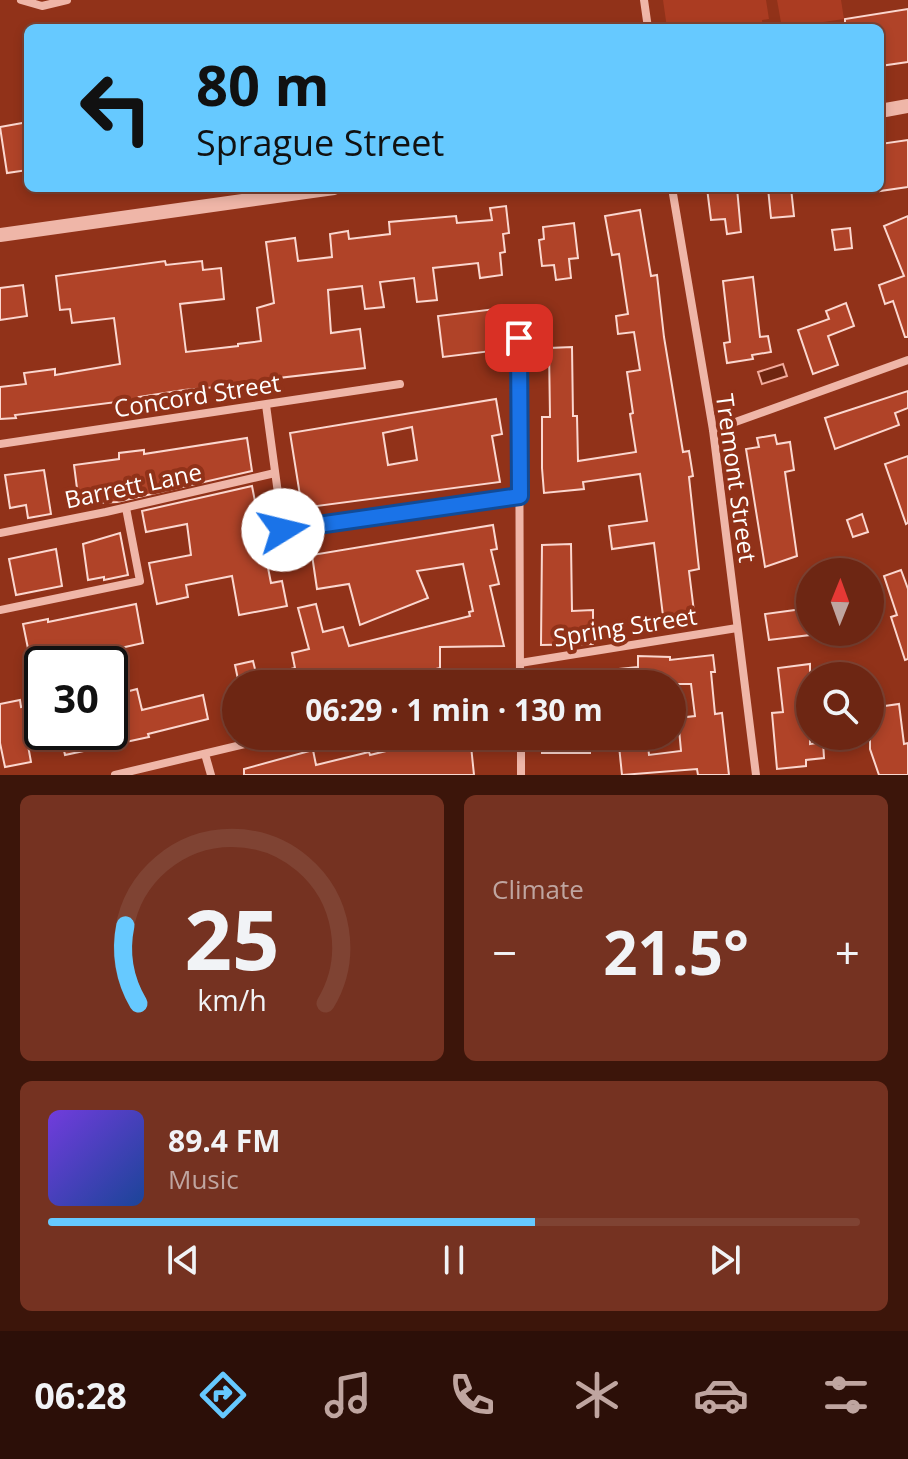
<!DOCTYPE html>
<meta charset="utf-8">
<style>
:root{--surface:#6d2613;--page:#753221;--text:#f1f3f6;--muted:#bfa5a0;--line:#7f4333;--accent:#66c9ff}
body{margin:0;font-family:"Open Sans",sans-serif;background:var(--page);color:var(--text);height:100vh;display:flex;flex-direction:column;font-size:30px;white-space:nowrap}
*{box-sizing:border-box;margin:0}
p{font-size:26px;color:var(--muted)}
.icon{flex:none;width:44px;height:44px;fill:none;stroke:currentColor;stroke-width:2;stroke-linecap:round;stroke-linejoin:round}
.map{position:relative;height:775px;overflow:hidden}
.drawer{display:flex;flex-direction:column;gap:20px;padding:20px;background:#3c150a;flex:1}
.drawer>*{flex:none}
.banner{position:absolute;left:24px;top:24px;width:860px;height:168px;border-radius:12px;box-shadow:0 4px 12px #0003,0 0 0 2px var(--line);background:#66c9ff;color:#111;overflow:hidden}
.needle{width:52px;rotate:1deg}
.tools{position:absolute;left:796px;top:558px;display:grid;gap:16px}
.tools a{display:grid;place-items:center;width:88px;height:88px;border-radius:50%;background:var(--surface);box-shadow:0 4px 12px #0003,0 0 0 2px var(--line);font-size:40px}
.speed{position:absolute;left:24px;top:646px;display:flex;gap:16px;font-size:40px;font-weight:700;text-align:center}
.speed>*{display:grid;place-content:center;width:104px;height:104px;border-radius:50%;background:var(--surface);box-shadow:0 4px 12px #0003,0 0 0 2px var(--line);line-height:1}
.speed .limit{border:4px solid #111;border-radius:12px;background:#fff;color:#111}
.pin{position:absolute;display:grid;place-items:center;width:68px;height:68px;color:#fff;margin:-34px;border-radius:16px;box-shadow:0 4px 12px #0006}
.me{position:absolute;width:88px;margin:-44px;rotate:81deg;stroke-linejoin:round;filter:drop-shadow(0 0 6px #0008)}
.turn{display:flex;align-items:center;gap:28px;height:168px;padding:0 40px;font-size:36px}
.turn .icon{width:104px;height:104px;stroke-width:2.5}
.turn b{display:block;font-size:56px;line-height:68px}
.big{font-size:60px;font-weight:700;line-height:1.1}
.drawer .tile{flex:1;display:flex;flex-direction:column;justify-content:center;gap:12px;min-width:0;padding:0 28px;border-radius:12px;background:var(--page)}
.drawer .dial{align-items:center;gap:0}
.dial svg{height:208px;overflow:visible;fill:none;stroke:var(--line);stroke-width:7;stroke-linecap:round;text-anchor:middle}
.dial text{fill:var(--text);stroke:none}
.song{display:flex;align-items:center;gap:24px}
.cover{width:96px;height:96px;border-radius:12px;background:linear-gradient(135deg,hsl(260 70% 55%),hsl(220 70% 35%))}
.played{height:8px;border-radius:4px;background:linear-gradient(90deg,var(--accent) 60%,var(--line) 60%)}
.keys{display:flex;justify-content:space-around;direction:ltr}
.heat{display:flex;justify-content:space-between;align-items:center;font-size:44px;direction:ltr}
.drawer .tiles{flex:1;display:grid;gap:20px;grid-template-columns:1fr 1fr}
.tile:last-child{grid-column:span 2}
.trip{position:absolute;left:222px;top:670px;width:464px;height:80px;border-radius:40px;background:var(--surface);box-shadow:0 4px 12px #0003,0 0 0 2px var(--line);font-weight:700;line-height:80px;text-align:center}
.dock{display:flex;height:128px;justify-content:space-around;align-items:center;background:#2c0f08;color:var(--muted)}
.dock .icon{width:56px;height:56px}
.dock .selected{color:var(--accent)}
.dock b{font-size:36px;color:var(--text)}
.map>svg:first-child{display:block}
.green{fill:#ab3c22}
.water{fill:#6f2510;stroke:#f2aa9b;stroke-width:2}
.building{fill:#b04328;stroke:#fbd7cf;stroke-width:2;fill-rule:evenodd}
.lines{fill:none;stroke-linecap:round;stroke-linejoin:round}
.minor{stroke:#efb6a8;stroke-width:8}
.tertiary{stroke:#efb6a8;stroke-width:14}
.route-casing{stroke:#114b97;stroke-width:20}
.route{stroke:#1a73e8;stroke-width:14}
.labels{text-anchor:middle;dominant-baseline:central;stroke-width:8;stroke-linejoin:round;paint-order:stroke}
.street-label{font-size:24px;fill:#fff;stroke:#913219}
</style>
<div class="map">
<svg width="908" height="775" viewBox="0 0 908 775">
<rect width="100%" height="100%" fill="#913219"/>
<g class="green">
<polygon points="663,0 766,0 769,19 762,20 763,28 667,28"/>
<polygon points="777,0 841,0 844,19 782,28"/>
</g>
<polygon class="water" points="783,364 787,376 762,384 758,372"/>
<g class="building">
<polygon points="908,9 908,62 880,66 880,28 845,28 845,19"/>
<polygon points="28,122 28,170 7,173 0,127"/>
<polygon points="908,140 908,187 880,191 880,144"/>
<polygon points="707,188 737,188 741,232 727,234 725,219 711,220"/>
<polygon points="768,188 791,188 794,216 771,218"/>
<polygon points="506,206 509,233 503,234 505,252 500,253 502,275 480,278 478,263 433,268 437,300 417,302 414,278 380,282 384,307 365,309 362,286 328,290 331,333 360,329 365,368 270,379 270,382 184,390 139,397 140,399 15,415 16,418 0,419 0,387 26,384 24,373 55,369 55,375 120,364 114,318 72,323 70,309 60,310 56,276 165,261 166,265 202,261 203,270 221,268 224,299 180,304 186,352 238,346 238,344 261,341 257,308 274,303 266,242 295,238 298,261 332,257 330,234 348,231 349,239 390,234 389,222 456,216 457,223 492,220 490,208"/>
<polygon points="640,210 651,276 657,275 664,337 683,452 689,451 693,476 689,477 699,569 689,571 695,620 664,624 654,543 612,549 609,526 647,521 640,474 583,482 584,489 544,493 542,468 542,417 550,417 549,348 572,347 573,416 577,416 578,461 636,452 630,414 633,413 627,372 640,370 634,332 618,334 616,316 628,314 619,254 612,255 605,216"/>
<polygon points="908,216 908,337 905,337 893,301 885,304 879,285 904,276 884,226"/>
<polygon points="574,223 578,258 569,259 571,278 556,280 554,265 542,266 539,240 544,239 543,227"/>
<polygon points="850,228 852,248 835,250 832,230"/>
<polygon points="753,277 760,337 768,336 771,352 752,355 753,359 727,363 724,343 730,342 723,281"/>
<polygon points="23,285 27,316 0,320 0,288"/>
<polygon points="846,303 854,326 828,336 838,365 813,374 798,330 829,319 826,311"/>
<polygon points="495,309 500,350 443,357 438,316"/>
<polygon points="908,391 908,408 895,413 899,425 835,449 825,418"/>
<path d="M496,399L502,434L492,436L500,482L302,508L290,433ZM412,427L417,460L388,465L383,433Z"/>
<polygon points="775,435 777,444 790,442 794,470 785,472 797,556 765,567 746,449 759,447 757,438"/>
<polygon points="247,438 252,471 117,502 79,504 74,465 119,459 119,453 144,450 144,454"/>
<polygon points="908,456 908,523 906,524 885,464"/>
<polygon points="44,470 51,514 28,518 26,505 10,508 5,475"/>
<polygon points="252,486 271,583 282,581 287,606 239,615 232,576 186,585 188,597 157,604 149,563 191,555 187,524 146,532 142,511"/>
<polygon points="862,514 868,532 853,537 847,520"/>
<polygon points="493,525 497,549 491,550 499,584 490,586 504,646 440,647 440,668 374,684 239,684 235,665 253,661 257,677 295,668 292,653 309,649 298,608 316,604 323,632 343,627 349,646 470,616 469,612 473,611 463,564 417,571 428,598 360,625 349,584 317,589 312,555"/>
<polygon points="120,533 128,575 104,580 104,577 88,580 83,544"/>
<polygon points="571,544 572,611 593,610 593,644 541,645 542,545"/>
<polygon points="56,549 62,586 16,595 9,559"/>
<polygon points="901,570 908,589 908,659 905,660 891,617 897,615 884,576"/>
<polygon points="136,604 143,643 76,658 75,654 31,663 23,624 48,619 48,622"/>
<polygon points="810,608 810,635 769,640 765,614"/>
<polygon points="713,655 715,672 711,672 715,714 722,713 729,775 698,775 697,769 622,775 618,736 647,736 649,755 681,751 678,718 695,716 691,684 581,684 581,673 638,667 638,656 670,657 670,660"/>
<polygon points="810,664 810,706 806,708 807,716 810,715 810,744 823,742 824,758 806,760 806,766 777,769 772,713 783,712 778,668"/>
<polygon points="137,689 142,710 203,695 208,719 148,734 149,737 65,755 60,732 118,732 110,696"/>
<polygon points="20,700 21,707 34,705 40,737 27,740 31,762 5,767 0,743 0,704"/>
<polygon points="899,704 904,744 908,743 908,775 879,775 870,749 870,708"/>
<polygon points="437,736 470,736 474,775 244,775 244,769 313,750 316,765 369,752 370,755 438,738"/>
<rect x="542" y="736" width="48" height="17"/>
</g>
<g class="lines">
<g class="minor">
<polyline points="21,0 42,6 67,0"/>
<polyline points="644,0 648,28"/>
<polyline points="672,188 713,430 756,775"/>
<polyline points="519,338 520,684"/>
<polyline points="266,405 283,530 520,496"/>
<polyline points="713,430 908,360"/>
<polyline points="0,444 400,384"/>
<polyline points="0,533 106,512 275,473"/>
<polyline points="0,610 140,581 126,508"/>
<polyline points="520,663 737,628"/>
<polyline points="490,684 520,676"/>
<polyline points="521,736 521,775"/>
<polyline points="205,754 211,775"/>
<polyline points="115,775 278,736"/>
</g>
<g class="tertiary">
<polyline points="880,111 908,106"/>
<polyline points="0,235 334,188"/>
</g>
</g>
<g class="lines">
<g class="route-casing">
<polyline id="route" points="283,530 520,496 519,338"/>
</g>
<use href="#route" class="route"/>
</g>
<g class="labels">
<g class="street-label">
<text transform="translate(197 395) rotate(-9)">Concord Street</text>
<text transform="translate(737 478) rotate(82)">Tremont Street</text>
<text transform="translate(133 485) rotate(-12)">Barrett Lane</text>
<text transform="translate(625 626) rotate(-9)">Spring Street</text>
</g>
</g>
</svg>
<div class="tools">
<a><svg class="needle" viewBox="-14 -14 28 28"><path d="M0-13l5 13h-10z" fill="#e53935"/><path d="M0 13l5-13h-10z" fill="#bfa5a0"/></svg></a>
<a><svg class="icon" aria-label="search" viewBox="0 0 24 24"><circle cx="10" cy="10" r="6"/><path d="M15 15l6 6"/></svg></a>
</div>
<div class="speed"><div class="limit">30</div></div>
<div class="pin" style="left:519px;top:338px;background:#d93025"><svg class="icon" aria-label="arrive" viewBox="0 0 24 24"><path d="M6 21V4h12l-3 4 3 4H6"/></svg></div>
<svg class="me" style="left:283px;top:530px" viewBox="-20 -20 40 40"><circle r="19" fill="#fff"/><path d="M0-13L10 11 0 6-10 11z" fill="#1a73e8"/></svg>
<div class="trip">06:29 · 1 min · 130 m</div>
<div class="banner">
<div class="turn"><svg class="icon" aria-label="left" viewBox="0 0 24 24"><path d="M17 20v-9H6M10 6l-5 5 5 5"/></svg><div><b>80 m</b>Sprague Street</div></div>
</div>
</div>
<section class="drawer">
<div class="tiles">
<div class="tile dial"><svg viewBox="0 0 100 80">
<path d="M14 69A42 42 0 1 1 86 69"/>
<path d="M14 69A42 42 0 0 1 9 39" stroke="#66c9ff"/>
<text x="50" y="56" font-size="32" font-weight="700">25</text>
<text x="50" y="72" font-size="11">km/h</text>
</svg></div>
<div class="tile"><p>Climate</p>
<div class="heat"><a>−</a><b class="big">21.5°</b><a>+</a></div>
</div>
<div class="tile">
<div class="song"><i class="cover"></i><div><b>89.4 FM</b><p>Music</p></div></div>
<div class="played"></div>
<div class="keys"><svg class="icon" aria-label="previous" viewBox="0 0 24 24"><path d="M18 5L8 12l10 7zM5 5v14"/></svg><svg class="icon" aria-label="pause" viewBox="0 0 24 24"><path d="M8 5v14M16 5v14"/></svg><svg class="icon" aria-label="next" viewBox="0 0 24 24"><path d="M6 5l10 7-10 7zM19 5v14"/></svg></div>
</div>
</div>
</section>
<nav class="dock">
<b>06:28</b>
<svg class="icon selected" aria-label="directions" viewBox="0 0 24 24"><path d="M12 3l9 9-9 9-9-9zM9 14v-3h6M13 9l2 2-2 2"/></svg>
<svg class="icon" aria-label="music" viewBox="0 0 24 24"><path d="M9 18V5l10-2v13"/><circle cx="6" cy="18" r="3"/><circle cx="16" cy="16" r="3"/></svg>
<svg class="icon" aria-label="phone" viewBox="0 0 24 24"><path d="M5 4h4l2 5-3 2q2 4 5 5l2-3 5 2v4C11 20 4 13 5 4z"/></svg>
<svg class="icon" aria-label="climate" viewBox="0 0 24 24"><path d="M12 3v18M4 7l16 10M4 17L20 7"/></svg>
<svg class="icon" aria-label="car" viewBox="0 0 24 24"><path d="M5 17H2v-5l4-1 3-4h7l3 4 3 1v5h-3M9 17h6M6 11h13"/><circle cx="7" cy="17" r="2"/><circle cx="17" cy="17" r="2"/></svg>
<svg class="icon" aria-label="filters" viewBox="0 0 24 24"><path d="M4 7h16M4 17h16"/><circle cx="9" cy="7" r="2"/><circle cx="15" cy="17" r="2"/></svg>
</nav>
